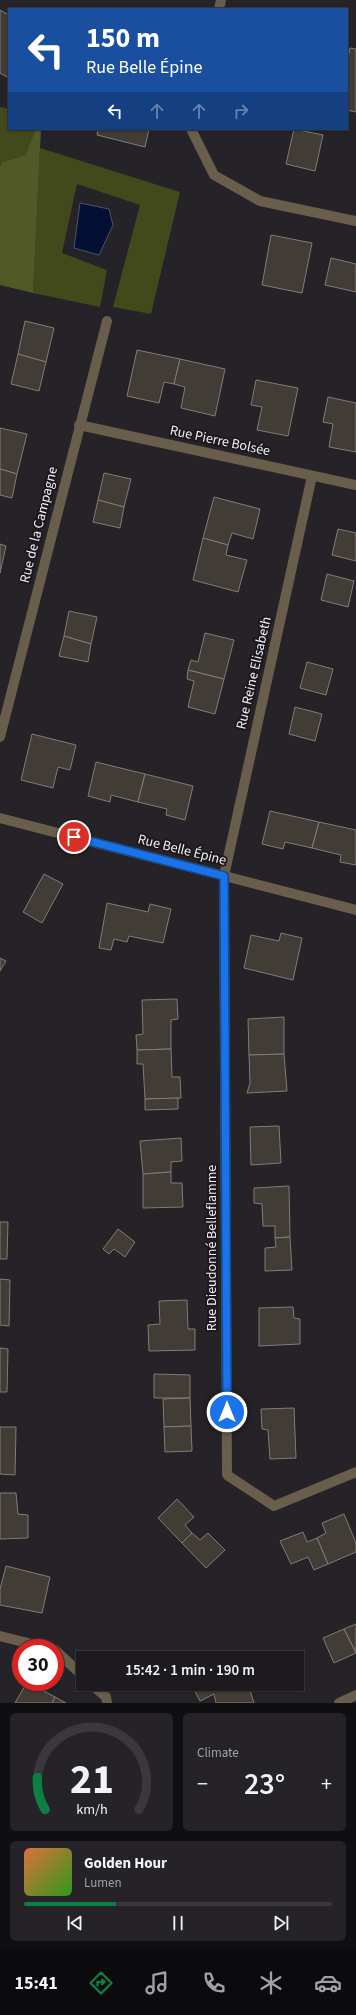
<!DOCTYPE html>
<meta charset="utf-8">
<style>
:root{--surface:#1c1a1e;--page:#252327;--text:#f1f3f6;--muted:#a0a1a4;--line:#3a383c;--accent:#0b8043}
body{margin:0;font-family:"Source Sans 3",sans-serif;background:var(--page);color:var(--text);height:100vh;display:flex;flex-direction:column;font-size:15px;white-space:nowrap}
*{box-sizing:border-box;margin:0}
p{font-size:13px;color:var(--muted)}
.icon{flex:none;width:22px;height:22px;fill:none;stroke:currentColor;stroke-width:2;stroke-linecap:round;stroke-linejoin:round}
.map{position:relative;height:1703px;overflow:hidden}
.drawer{display:flex;flex-direction:column;gap:10px;padding:10px;background:#0f0e10;flex:1}
.drawer>*{flex:none}
.top-card{position:absolute;left:8px;top:8px;width:340px;height:122px;border-radius:0px;box-shadow:0 1px 3px #0004,0 0 0 1px var(--line);background:#1a4fa0;color:#fff;overflow:hidden}
.speed{position:absolute;left:12px;top:1639px;display:flex;gap:8px;font-size:20px;font-weight:700;text-align:center}
.speed>*{display:grid;place-content:center;width:52px;height:52px;border-radius:50%;background:var(--surface);box-shadow:0 1px 3px #0004,0 0 0 1px var(--line);line-height:1}
.speed .limit{border:6px solid #d22;background:#fff;color:#111}
.pin{position:absolute;display:grid;place-items:center;width:34px;height:34px;color:#fff;margin:-17px;border:2px solid #fff;border-radius:50%;box-shadow:0 1px 4px #0007}
.me{position:absolute;width:44px;margin:-22px;rotate:0deg;stroke-linejoin:round;filter:drop-shadow(0 0 3px #0008)}
.turn{display:flex;align-items:center;gap:14px;height:84px;padding:0 12px;font-size:18px}
.turn .icon{width:52px;height:52px;stroke-width:2.5}
.turn b{display:block;font-size:28px;line-height:34px}
.lanes{display:flex;align-items:center;height:38px;padding:0 12px;background:#0003;justify-content:center;gap:20px;direction:ltr}
.lanes .off{opacity:.35}
.big{font-size:30px;font-weight:600;line-height:1.1}
.drawer .widget{flex:1;display:flex;flex-direction:column;justify-content:center;gap:6px;min-width:0;padding:0 14px;border-radius:6px;background:var(--page)}
.drawer .dial{align-items:center;gap:0}
.dial svg{height:104px;overflow:visible;fill:none;stroke:var(--line);stroke-width:7;stroke-linecap:round;text-anchor:middle}
.dial text{fill:var(--text);stroke:none}
.song{display:flex;align-items:center;gap:12px}
.cover{width:48px;height:48px;border-radius:6px;background:linear-gradient(135deg,hsl(20 70% 55%),hsl(110 70% 35%))}
.played{height:4px;border-radius:2px;background:linear-gradient(90deg,var(--accent) 30%,var(--line) 30%)}
.keys{display:flex;justify-content:space-around;direction:ltr}
.heat{display:flex;justify-content:space-between;align-items:center;font-size:22px;direction:ltr}
.drawer .tiles{flex:1;display:grid;gap:10px;grid-template-columns:1fr 1fr}
.widget:last-child{grid-column:span 2}
.trip{position:absolute;left:76px;top:1651px;width:228px;height:40px;border-radius:0px;background:var(--surface);box-shadow:0 1px 3px #0004,0 0 0 1px var(--line);font-weight:600;line-height:40px;text-align:center}
.tabs{display:flex;height:64px;justify-content:space-around;align-items:center;background:#0b0a0c;color:var(--muted)}
.tabs .icon{width:28px;height:28px}
.tabs .selected{color:var(--accent)}
.tabs b{font-size:18px;color:var(--text)}
.map>svg:first-child{display:block}
.green{fill:#424a1b}
.forest{fill:#515927}
.water{fill:#031033;stroke:#4a536d}
.building{fill:#423c36;stroke:#827c75}
.lines{fill:none;stroke-linecap:round;stroke-linejoin:round}
.street{stroke:#695e4b;stroke-width:10}
.route-casing{stroke:#114b97;stroke-width:10}
.route{stroke:#1a73e8;stroke-width:7}
.labels{text-anchor:middle;dominant-baseline:central;stroke-width:4;stroke-linejoin:round;paint-order:stroke}
.street-label{font-size:14px;fill:#f1eff3;stroke:#1c181e}
</style>
<div class="map">
<svg width="356" height="1703" viewBox="0 0 356 1703">
<rect width="100%" height="100%" fill="#252228"/>
<g class="green">
<polygon points="0,107 9,109 9,129 36,129 25,155 2,162 0,167"/>
<polygon points="40,148 180,192 151,314 113,307 140,205 77,184 62,253 107,270 100,307 33,293"/>
</g>
<polygon class="forest" points="36,129 41,129 33,293 0,285 0,167 2,162 25,155"/>
<polygon class="water" points="80,203 109,209 113,225 99,255 74,248"/>
<g class="building">
<polygon points="0,10 9,15 9,73 7,77 0,73"/>
<polygon points="350,48 356,49 356,112 347,110 347,62"/>
<polygon points="98,129 149,129 145,147 97,135"/>
<polygon points="294,129 323,135 315,171 286,164"/>
<polygon points="271,235 312,243 302,293 262,285"/>
<polygon points="331,258 356,264 356,292 325,285"/>
<polygon points="25,321 54,328 46,362 18,354"/>
<polygon points="137,350 180,359 174,384 164,382 159,403 127,396"/>
<polygon points="18,354 46,362 39,391 11,384"/>
<polygon points="180,359 225,369 215,416 181,408 185,387 174,384"/>
<polygon points="256,380 298,388 288,436 257,430 262,407 251,405"/>
<polygon points="328,397 356,403 356,452 329,447 333,424 323,422"/>
<polygon points="0,428 27,434 17,474 0,469"/>
<polygon points="0,469 17,474 12,498 0,495"/>
<polygon points="104,473 131,479 124,507 98,500"/>
<polygon points="214,497 260,509 253,539 232,533 228,545 203,538"/>
<polygon points="98,500 124,507 120,528 93,522"/>
<polygon points="338,529 356,533 356,561 332,555"/>
<polygon points="203,538 228,545 226,555 247,560 238,592 193,580"/>
<polygon points="0,544 6,546 0,573"/>
<polygon points="327,574 354,581 348,607 321,600"/>
<polygon points="69,611 97,617 91,644 64,636"/>
<polygon points="205,633 234,640 224,679 188,670 191,660 198,662"/>
<polygon points="64,636 91,644 88,662 59,656"/>
<polygon points="307,662 333,669 326,695 300,688"/>
<polygon points="188,670 224,679 215,714 188,707 194,681 187,679"/>
<polygon points="295,707 322,714 315,741 289,734"/>
<polygon points="32,734 76,745 70,770 58,767 53,788 21,780"/>
<polygon points="96,762 145,774 138,802 111,795 110,802 88,796"/>
<polygon points="145,774 193,786 185,820 166,815 167,809 138,802"/>
<polygon points="270,811 319,822 312,848 285,842 283,849 262,844"/>
<polygon points="319,822 356,830 356,865 340,862 341,855 312,848"/>
<polygon points="44,874 63,884 42,923 23,912"/>
<polygon points="107,903 148,912 150,904 171,909 163,943 129,936 127,942 114,939 111,950 99,948"/>
<polygon points="281,933 302,938 293,980 244,968 251,935 279,941"/>
<polygon points="0,958 6,961 0,971"/>
<polygon points="177,999 178,1019 171,1020 171,1049 137,1050 136,1035 143,1034 142,1000"/>
<polygon points="284,1017 284,1054 249,1055 248,1019"/>
<polygon points="171,1049 172,1077 180,1077 181,1098 145,1099 143,1064 137,1064 137,1050"/>
<polygon points="284,1054 287,1091 247,1093 250,1083 249,1055"/>
<polygon points="178,1098 178,1109 145,1110 145,1099"/>
<polygon points="279,1126 281,1163 251,1165 250,1127"/>
<polygon points="181,1138 182,1161 171,1162 171,1172 143,1174 140,1141"/>
<polygon points="171,1172 171,1183 182,1183 183,1207 143,1208 143,1174"/>
<polygon points="289,1186 290,1237 275,1238 275,1226 263,1226 262,1204 254,1203 254,1188"/>
<polygon points="0,1222 8,1222 7,1259 0,1259"/>
<polygon points="118,1229 135,1242 125,1257 114,1249 109,1254 103,1249"/>
<polygon points="290,1237 292,1270 265,1271 265,1248 276,1247 275,1238"/>
<polygon points="0,1279 10,1280 9,1326 0,1325"/>
<polygon points="187,1300 188,1329 195,1329 195,1350 149,1351 148,1325 160,1324 159,1301"/>
<polygon points="293,1307 294,1318 300,1319 300,1344 259,1346 259,1308"/>
<polygon points="0,1348 8,1349 7,1392 0,1392"/>
<polygon points="154,1374 190,1375 190,1398 154,1398"/>
<polygon points="190,1398 191,1426 164,1427 163,1399"/>
<polygon points="294,1408 296,1458 270,1459 268,1430 262,1429 261,1409"/>
<polygon points="191,1426 192,1451 165,1452 164,1427"/>
<polygon points="0,1427 16,1427 15,1475 0,1474"/>
<polygon points="0,1493 16,1493 18,1514 28,1515 28,1538 0,1539"/>
<polygon points="177,1499 194,1517 185,1525 192,1533 182,1543 158,1518"/>
<polygon points="344,1514 356,1543 356,1552 328,1564 317,1538 326,1533 322,1523"/>
<polygon points="303,1532 307,1542 317,1538 328,1564 314,1570 308,1557 291,1564 280,1541"/>
<polygon points="192,1533 200,1540 208,1533 225,1550 206,1568 182,1543"/>
<polygon points="6,1566 50,1577 42,1613 0,1605 0,1589"/>
<polygon points="356,1624 356,1653 344,1629"/>
<polygon points="344,1629 356,1653 334,1663 323,1638"/>
<polygon points="27,1682 55,1697 52,1703 15,1703"/>
<polygon points="191,1684 248,1684 254,1703 216,1703 214,1694 200,1701"/>
<polygon points="55,1697 66,1703 52,1703"/>
</g>
<g class="lines">
<g class="street">
<polyline points="219,9 221,0"/>
<polyline points="191,129 214,175 260,201 356,221"/>
<polyline points="79,425 356,485"/>
<polyline points="312,476 224,876 227,1475 274,1506 356,1472"/>
<polyline points="0,737 107,321"/>
<polyline points="0,818 356,910"/>
<polyline points="0,1636 48,1648"/>
<polyline points="55,1650 83,1676"/>
<polyline points="91,1684 106,1697 107,1703"/>
<polyline points="339,1703 356,1695"/>
</g>
</g>
<g class="lines">
<g class="route-casing">
<polyline id="route" points="74,837 224,876 227,1412"/>
</g>
<use href="#route" class="route"/>
</g>
<g class="labels">
<g class="street-label">
<text transform="translate(220 441) rotate(12)">Rue Pierre Bolsée</text>
<text transform="translate(39 525) rotate(-76)">Rue de la Campagne</text>
<text transform="translate(254 673) rotate(-77)">Rue Reine Elisabeth</text>
<text transform="translate(182 850) rotate(14)">Rue Belle Épine</text>
<text transform="translate(212 1248) rotate(-90)">Rue Dieudonné Belleflamme</text>
</g>
</g>
</svg>
<div class="speed"><div class="limit">30</div></div>
<div class="pin" style="left:74px;top:837px;background:#d93025"><svg class="icon" aria-label="arrive" viewBox="0 0 24 24"><path d="M6 21V4h12l-3 4 3 4H6"/></svg></div>
<svg class="me" style="left:227px;top:1412px" viewBox="-20 -20 40 40"><circle r="17" fill="#1a73e8" stroke="#fff" stroke-width="3"/><path d="M0-11L8 9 0 5-8 9z" fill="#fff"/></svg>
<div class="trip">15:42 · 1 min · 190 m</div>
<div class="top-card">
<div class="turn"><svg class="icon" aria-label="left" viewBox="0 0 24 24"><path d="M17 20v-9H6M10 6l-5 5 5 5"/></svg><div><b>150 m</b>Rue Belle Épine</div></div>
<div class="lanes"><svg class="icon" aria-label="left" viewBox="0 0 24 24"><path d="M17 20v-9H6M10 6l-5 5 5 5"/></svg><svg class="icon off" aria-label="ahead" viewBox="0 0 24 24"><path d="M12 20V5M6 11l6-6 6 6"/></svg><svg class="icon off" aria-label="ahead" viewBox="0 0 24 24"><path d="M12 20V5M6 11l6-6 6 6"/></svg><svg class="icon off" aria-label="right" viewBox="0 0 24 24"><path d="M7 20v-9h11M14 6l5 5-5 5"/></svg></div>
</div>
</div>
<section class="drawer">
<div class="tiles">
<div class="widget dial"><svg viewBox="0 0 100 80">
<path d="M14 69A42 42 0 1 1 86 69"/>
<path d="M14 69A42 42 0 0 1 8 44" stroke="#0b8043"/>
<text x="50" y="56" font-size="32" font-weight="700">21</text>
<text x="50" y="72" font-size="11">km/h</text>
</svg></div>
<div class="widget"><p>Climate</p>
<div class="heat"><a>−</a><b class="big">23°</b><a>+</a></div>
</div>
<div class="widget">
<div class="song"><i class="cover"></i><div><b>Golden Hour</b><p>Lumen</p></div></div>
<div class="played"></div>
<div class="keys"><svg class="icon" aria-label="previous" viewBox="0 0 24 24"><path d="M18 5L8 12l10 7zM5 5v14"/></svg><svg class="icon" aria-label="pause" viewBox="0 0 24 24"><path d="M8 5v14M16 5v14"/></svg><svg class="icon" aria-label="next" viewBox="0 0 24 24"><path d="M6 5l10 7-10 7zM19 5v14"/></svg></div>
</div>
</div>
</section>
<nav class="tabs">
<b>15:41</b>
<svg class="icon selected" aria-label="directions" viewBox="0 0 24 24"><path d="M12 3l9 9-9 9-9-9zM9 14v-3h6M13 9l2 2-2 2"/></svg>
<svg class="icon" aria-label="music" viewBox="0 0 24 24"><path d="M9 18V5l10-2v13"/><circle cx="6" cy="18" r="3"/><circle cx="16" cy="16" r="3"/></svg>
<svg class="icon" aria-label="phone" viewBox="0 0 24 24"><path d="M5 4h4l2 5-3 2q2 4 5 5l2-3 5 2v4C11 20 4 13 5 4z"/></svg>
<svg class="icon" aria-label="climate" viewBox="0 0 24 24"><path d="M12 3v18M4 7l16 10M4 17L20 7"/></svg>
<svg class="icon" aria-label="car" viewBox="0 0 24 24"><path d="M5 17H2v-5l4-1 3-4h7l3 4 3 1v5h-3M9 17h6M6 11h13"/><circle cx="7" cy="17" r="2"/><circle cx="17" cy="17" r="2"/></svg>
</nav>
